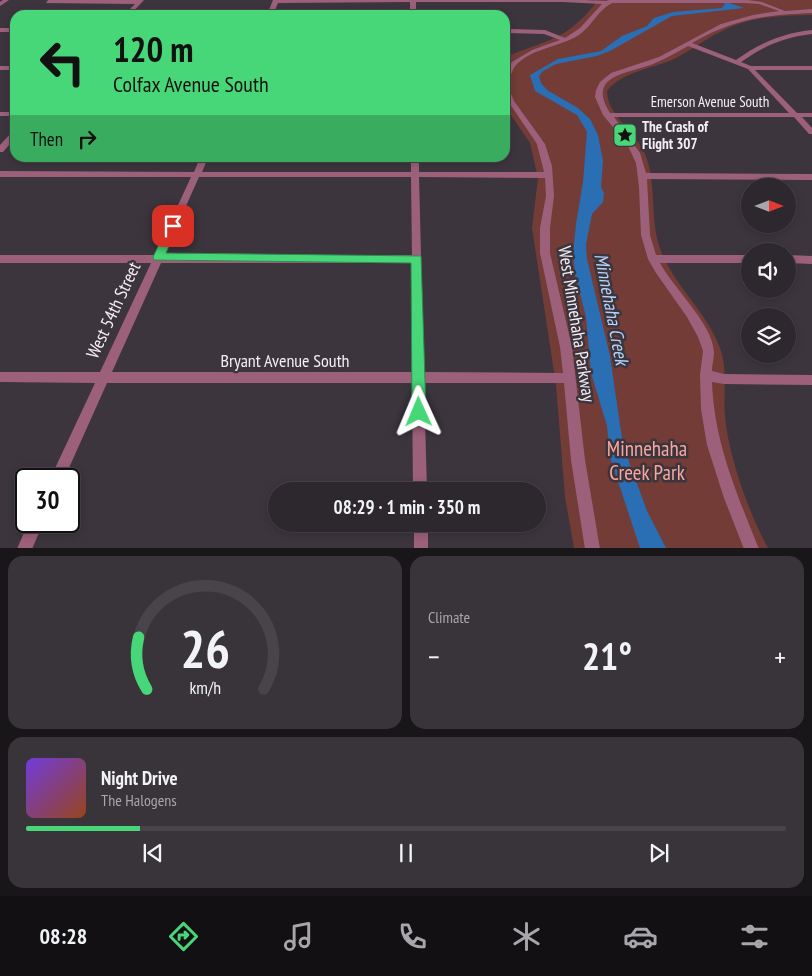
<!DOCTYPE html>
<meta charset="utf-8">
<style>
:root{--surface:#2d282e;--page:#39343a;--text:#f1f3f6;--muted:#a7a6aa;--line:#48444a;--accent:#48d778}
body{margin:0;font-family:"PT Sans Narrow",sans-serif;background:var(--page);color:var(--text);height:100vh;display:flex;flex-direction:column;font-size:19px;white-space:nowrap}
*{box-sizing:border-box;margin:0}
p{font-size:16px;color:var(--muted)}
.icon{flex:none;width:28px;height:28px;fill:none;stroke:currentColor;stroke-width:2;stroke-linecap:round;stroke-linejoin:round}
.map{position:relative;height:548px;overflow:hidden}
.side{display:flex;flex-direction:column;gap:8px;padding:8px;background:#191619;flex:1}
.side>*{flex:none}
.top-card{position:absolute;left:10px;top:10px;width:500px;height:152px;border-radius:15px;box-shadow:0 2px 8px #0003,0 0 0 1px var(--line);background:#48d778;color:#111;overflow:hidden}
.needle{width:32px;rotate:90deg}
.controls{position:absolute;left:741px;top:178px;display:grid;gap:10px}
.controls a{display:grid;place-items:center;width:55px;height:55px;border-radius:50%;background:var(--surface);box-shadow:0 2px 8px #0003,0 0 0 1px var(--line);font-size:25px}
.speed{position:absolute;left:15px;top:468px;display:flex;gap:10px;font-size:25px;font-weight:700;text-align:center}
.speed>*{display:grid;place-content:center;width:65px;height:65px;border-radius:50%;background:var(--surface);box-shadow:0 2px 8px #0003,0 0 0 1px var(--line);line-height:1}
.speed .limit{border:2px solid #111;border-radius:8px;background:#fff;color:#111}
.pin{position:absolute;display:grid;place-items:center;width:42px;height:42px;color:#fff;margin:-21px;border-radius:10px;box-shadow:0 2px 8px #0006}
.me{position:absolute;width:55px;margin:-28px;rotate:359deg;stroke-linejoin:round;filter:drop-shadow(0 0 4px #0008)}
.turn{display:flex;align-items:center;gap:18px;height:105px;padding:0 20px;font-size:22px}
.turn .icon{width:65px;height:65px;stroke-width:2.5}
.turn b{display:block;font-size:35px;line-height:42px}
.then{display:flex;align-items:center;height:48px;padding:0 20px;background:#0003;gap:10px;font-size:19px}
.big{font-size:38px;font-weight:700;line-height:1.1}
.side .tile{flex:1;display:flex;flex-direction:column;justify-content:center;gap:8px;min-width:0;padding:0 18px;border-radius:15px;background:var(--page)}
.side .dial{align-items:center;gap:0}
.dial svg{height:130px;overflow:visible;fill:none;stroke:var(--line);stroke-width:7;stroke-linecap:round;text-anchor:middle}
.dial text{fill:var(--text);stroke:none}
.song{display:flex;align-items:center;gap:15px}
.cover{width:60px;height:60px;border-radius:8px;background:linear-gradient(135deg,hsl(260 70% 55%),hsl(20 70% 35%))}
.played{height:5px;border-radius:2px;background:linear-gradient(90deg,var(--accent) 15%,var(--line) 15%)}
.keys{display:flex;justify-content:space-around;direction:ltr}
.heat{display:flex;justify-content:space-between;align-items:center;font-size:28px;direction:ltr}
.side .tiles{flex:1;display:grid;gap:8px;grid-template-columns:1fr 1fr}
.tile:last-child{grid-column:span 2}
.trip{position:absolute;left:268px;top:482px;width:278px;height:50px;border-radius:25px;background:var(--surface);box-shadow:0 2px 8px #0003,0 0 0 1px var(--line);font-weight:700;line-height:50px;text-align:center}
.tabs{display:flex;height:80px;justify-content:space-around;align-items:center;background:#121012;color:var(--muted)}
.tabs .icon{width:35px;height:35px}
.tabs .current{color:var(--accent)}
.tabs b{font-size:22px;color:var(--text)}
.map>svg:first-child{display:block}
.green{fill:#733c36}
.water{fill:#2a6eb4}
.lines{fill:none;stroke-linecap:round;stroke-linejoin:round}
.minor{fill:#9d607a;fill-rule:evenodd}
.route{fill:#48d778;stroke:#2f8c4e}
.labels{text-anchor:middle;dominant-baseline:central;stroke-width:5;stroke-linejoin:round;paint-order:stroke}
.far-street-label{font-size:15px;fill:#f3eef4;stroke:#3c353e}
.far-poi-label{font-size:15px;font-weight:bold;fill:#f3eef4;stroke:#3c353e;text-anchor:start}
.street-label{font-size:18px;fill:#f3eef4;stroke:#3c353e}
.water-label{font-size:19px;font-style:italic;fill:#b2d3f9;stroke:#3c353e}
.near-park-label{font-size:21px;fill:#f7a79d;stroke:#3c353e}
</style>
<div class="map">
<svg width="812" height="549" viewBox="0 0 812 549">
<rect width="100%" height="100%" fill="#3c353e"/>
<path class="green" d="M594,0H812V15C782,15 749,17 722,31C705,39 689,52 672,60C650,69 622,72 607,91C608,116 631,127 642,148C659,179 648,218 661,251C675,287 707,312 720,348C728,370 723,393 725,416C728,454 749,514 768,548H574L565,497L556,385L532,228L538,178L530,143L505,106V61L508,56C549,39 565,41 595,4Z"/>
<polygon class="water" points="720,0 744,8 672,16 610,51 597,56 556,64 543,71 539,76 541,83 547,90 578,108 590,119 598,135 603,161 601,187 604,193 603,202 592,214 586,244 587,259 610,356 623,445 647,511 666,548 640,548 610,457 607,426 591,373 586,317 575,274 573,254 576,224 583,182 587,132 577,115 535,91 530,75 558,59 601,51 622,36 647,26 654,18 673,12 722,8 725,4"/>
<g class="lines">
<g class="minor">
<polygon points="3,0 9,0 0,6 0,2"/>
<polygon points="48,0 144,0 130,15 124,15 135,4 46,3"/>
<path d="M273,0H585L606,1L609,0H748L762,2L785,11L812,9V13C764,15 734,19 692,43L736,60C760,43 783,33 812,30V34C785,37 763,46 741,62L751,66H812V70H755L797,113H812V117H802L812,128V134H809L794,117H614L640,153L646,173L812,174V180L647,179L650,235L656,255H750V263H660C673,288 713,324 714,352C714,358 712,365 712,371L724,374L812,375V385L724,384L712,382C714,442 737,494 759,549H744L724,498L707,445L701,409L700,375L703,351L698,337L687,317L656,273L648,259L641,235L639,187L636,163L627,144L603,115L595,97L596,90L600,82L611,73L659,57L721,24L753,15L779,11L759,4L744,3H612C598,10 592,26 579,35C560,47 533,48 517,64C511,70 511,78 507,84L514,101L545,144L552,166L554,196L550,228V253L572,347L585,460L600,549H585L571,460L564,383H424L427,491H413L412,383H107L64,479H50L95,383L0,382V372H100L151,263H0V255H155L191,177H0V171L194,172L200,158H208L202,172H411V158H419V172H544L537,144L508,101L505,94V71L512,62L532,50L560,40L544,34L505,33V29L545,30L565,38L580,28L602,4L563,2H416V15H410V2L278,3L273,15H267ZM688,46L748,69L789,113H610C586,75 627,74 653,64C665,59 676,53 688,46ZM199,177H411L412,255H164ZM419,177L545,178L546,196L540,228V253L560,347L563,373L424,372ZM161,263H412V372H112Z"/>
<rect x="0" y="28" width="15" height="4"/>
<rect x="0" y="66" width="15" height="4"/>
<rect x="0" y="112" width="15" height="4"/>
<polygon points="12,132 15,132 15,138 3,152 0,152 0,145"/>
<polygon points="788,255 812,256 812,264 788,263"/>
<polygon points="29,521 44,521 32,549 17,549"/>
<rect x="414" y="524" width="14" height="25"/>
</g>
</g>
<polygon class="route" points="173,222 178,226 166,253 421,256 426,412 424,417 419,419 414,417 412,412 411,263 154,260 153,257 168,226"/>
<defs>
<g id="sight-square" transform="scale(1.25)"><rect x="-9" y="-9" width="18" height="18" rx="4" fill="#48d778" stroke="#3c353e"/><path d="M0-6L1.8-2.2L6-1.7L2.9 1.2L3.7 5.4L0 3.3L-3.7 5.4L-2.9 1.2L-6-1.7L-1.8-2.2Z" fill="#111"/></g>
</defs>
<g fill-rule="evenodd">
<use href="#sight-square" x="625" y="135"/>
</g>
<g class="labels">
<g class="far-street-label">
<text x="710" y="101">Emerson Avenue South</text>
</g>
<g class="far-poi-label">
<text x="642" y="126">The Crash of<tspan x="642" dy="17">Flight 307</tspan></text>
</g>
<g class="street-label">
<text transform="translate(113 310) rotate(-65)">West 54th Street</text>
<text transform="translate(577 324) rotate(81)">West Minnehaha Parkway</text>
<text x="285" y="360">Bryant Avenue South</text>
</g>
<g class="water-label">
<text transform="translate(612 309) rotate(79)">Minnehaha Creek</text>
</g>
<g class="near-park-label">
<text x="647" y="448">Minnehaha<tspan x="647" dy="24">Creek Park</tspan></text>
</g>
</g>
</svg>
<div class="controls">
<a><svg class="needle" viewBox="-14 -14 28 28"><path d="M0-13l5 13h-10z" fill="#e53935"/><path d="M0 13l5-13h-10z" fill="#a7a6aa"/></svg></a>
<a><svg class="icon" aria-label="sound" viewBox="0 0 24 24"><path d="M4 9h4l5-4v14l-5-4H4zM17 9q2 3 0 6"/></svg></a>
<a><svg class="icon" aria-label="layers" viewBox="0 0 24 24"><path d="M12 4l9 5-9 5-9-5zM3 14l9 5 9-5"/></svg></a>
</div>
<div class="speed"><div class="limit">30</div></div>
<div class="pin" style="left:173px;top:226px;background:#d93025"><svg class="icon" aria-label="arrive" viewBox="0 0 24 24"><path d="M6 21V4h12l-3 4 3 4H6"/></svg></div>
<svg class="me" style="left:419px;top:412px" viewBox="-20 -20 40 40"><path d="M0-17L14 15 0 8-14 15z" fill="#48d778" stroke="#fff" stroke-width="4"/></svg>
<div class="trip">08:29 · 1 min · 350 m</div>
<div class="top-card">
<div class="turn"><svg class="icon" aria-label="left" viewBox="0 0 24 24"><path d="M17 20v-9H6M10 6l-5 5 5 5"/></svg><div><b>120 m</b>Colfax Avenue South</div></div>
<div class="then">Then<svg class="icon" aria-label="right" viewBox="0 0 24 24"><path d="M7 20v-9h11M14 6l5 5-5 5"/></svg></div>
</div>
</div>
<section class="side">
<div class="tiles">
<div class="tile dial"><svg viewBox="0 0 100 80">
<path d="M14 69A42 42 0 1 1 86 69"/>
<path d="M14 69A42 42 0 0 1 9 37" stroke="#48d778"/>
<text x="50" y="56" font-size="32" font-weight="700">26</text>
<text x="50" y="72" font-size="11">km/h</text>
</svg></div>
<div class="tile"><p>Climate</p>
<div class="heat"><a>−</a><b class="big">21°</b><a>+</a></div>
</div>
<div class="tile">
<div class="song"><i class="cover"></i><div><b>Night Drive</b><p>The Halogens</p></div></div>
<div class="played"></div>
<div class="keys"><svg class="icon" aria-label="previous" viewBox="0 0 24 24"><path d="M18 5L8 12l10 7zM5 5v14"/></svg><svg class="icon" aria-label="pause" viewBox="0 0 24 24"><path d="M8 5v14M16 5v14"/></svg><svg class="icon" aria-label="next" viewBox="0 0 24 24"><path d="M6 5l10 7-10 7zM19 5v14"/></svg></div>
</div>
</div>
</section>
<nav class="tabs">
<b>08:28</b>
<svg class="icon current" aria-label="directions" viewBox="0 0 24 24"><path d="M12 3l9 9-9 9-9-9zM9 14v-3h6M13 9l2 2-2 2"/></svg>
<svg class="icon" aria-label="music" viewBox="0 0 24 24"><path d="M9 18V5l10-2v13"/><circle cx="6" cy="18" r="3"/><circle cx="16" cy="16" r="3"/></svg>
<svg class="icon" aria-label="phone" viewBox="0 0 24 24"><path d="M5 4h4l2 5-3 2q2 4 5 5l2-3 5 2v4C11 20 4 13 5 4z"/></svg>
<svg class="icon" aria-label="climate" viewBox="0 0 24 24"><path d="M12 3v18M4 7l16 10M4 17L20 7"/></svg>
<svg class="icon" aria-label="car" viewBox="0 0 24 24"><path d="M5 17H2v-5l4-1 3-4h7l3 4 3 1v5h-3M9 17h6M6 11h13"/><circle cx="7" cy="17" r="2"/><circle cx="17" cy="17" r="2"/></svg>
<svg class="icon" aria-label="filters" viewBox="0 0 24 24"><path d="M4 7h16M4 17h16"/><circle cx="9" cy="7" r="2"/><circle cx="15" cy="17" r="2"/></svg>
</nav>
